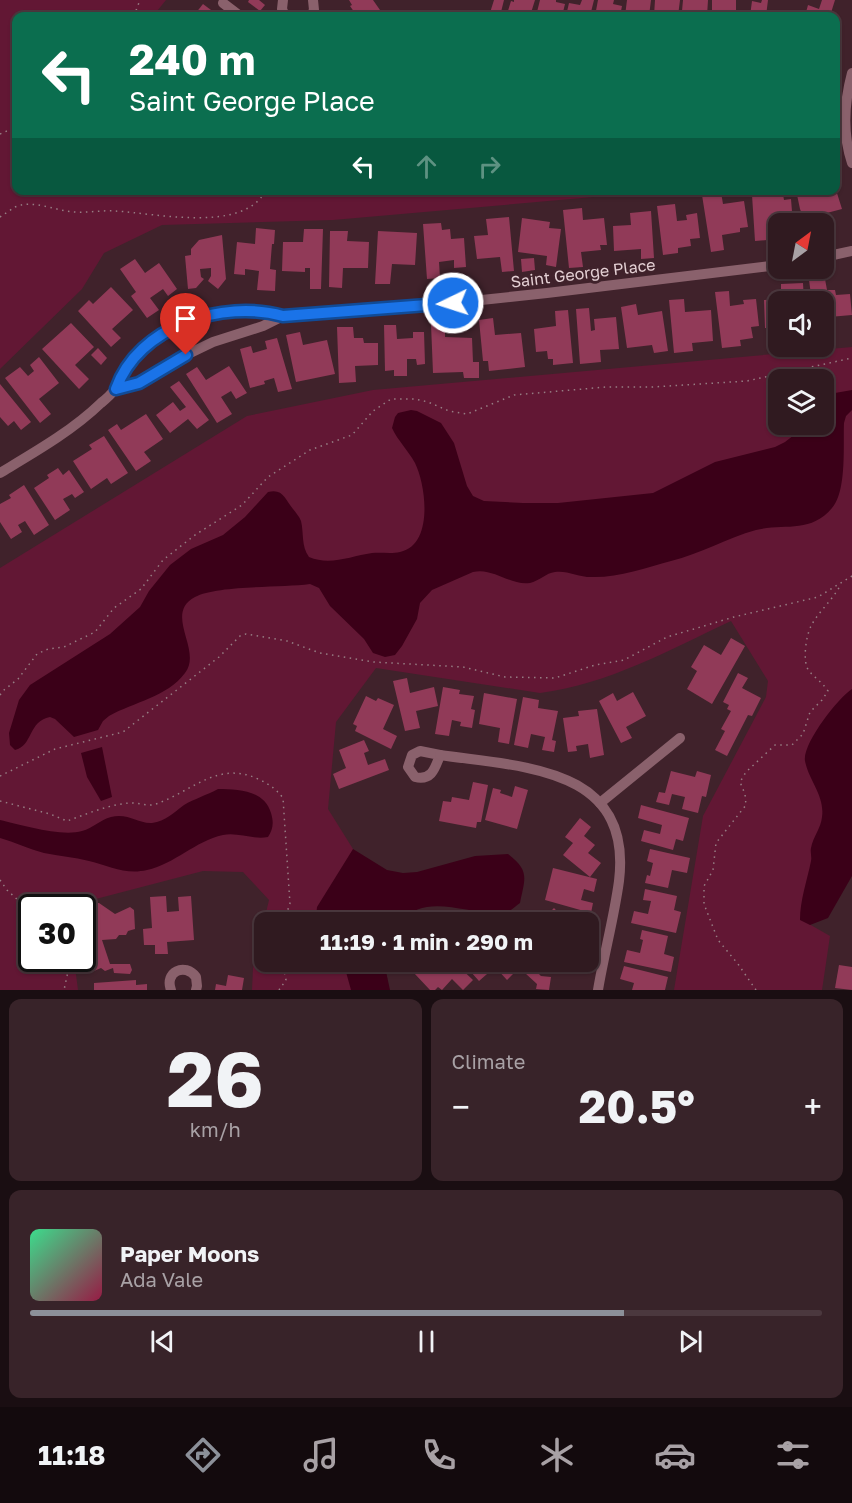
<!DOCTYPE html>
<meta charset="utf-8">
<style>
:root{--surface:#301a20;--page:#382329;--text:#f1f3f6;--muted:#a8a1a5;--line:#4b383e;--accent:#8c9099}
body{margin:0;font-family:"Golos Text",sans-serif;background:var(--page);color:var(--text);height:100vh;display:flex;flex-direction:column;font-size:22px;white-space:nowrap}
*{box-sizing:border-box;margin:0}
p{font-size:20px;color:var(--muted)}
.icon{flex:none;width:33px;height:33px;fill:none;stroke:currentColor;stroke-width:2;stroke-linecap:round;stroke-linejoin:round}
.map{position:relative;height:990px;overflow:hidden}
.side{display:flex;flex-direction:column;gap:9px;padding:9px;background:#1a0e12;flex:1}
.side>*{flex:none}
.banner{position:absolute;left:12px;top:12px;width:828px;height:183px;border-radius:12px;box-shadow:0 2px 4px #0004,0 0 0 2px var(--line);background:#0b6e4f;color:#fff;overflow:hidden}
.needle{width:39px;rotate:32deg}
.tools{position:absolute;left:768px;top:213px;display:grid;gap:12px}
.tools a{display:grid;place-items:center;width:66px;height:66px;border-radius:12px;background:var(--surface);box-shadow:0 2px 4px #0004,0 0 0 2px var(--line);font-size:30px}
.speed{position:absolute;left:18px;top:894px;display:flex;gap:12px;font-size:30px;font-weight:700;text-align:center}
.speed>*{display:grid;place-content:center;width:78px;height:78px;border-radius:50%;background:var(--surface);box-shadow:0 2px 4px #0004,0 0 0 2px var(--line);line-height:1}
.speed .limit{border:3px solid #111;border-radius:9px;background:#fff;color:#111}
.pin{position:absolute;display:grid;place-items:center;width:51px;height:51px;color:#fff;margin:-62px -26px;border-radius:50% 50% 50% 0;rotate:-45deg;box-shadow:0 0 6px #0007}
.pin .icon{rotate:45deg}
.me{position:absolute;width:66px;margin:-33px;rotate:266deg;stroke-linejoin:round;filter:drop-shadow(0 0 4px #0008)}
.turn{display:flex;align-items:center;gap:21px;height:126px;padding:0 18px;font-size:27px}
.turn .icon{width:78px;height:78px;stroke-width:2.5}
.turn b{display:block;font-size:42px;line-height:51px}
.lanes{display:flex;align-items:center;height:57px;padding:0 18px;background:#0003;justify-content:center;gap:30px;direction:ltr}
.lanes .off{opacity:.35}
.big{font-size:45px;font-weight:700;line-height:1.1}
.side .widget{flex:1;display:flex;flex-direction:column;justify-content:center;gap:9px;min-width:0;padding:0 21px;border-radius:12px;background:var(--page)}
.side .dial{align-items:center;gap:0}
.dial b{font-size:78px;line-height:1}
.song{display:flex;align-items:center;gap:18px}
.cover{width:72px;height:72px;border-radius:9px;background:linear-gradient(135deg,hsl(150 70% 55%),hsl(340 70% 35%))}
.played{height:6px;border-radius:3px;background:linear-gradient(90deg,var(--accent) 75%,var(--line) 75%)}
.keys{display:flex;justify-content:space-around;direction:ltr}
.heat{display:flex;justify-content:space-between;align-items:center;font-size:33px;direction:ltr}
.side .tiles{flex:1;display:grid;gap:9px;grid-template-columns:1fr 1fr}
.widget:last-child{grid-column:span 2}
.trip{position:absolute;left:254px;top:912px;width:345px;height:60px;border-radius:12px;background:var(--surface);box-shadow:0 2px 4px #0004,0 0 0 2px var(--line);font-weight:700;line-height:60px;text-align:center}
.tab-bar{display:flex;height:96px;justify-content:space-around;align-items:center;background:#130a0d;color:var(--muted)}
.tab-bar .icon{width:42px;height:42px}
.tab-bar .active{color:var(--accent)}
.tab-bar b{font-size:27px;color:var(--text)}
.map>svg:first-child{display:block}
.green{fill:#621734;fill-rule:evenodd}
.water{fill:#3b0018}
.building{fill:#913a58}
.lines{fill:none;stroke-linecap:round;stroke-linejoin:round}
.path{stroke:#967d83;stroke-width:1.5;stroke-dasharray:1.5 4.5;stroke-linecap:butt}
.minor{stroke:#8a616c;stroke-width:10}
.route-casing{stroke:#114b97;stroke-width:15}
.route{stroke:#1a73e8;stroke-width:10}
.labels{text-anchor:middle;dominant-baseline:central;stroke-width:6;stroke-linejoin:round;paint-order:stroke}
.street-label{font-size:16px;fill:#e3cfd3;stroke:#40222b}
</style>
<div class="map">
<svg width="852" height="990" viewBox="0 0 852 990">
<rect width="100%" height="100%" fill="#40222b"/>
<g class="green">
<polygon points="0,0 166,0 153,16 16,16 16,190 662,191 333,220 162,225 104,253 82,289 0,369"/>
<path d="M852,347V706L809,924L830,936L822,990H674L703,816L766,697L768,681L731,621C669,650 609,684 540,693L376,668L336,722L328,809L353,849L357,922H264V962H363L368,990H252L253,968L269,900L243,872L203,871L88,901L83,913L82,908H32V958L74,959L78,990H0V568L247,416L373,390ZM778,380H824V424H778Z"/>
</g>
<g class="water">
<path d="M852,390V410L846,416L844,423C843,445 847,491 832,508C810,534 784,523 756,530C727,538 700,554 671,561C646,568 617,578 591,577C579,577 566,570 555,572C546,573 539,581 530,583C510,586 493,567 473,572L432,590L420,603L417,619L402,646L395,655L385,657L373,653L364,639L330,606L319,588L310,584C281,588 217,585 195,597C163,614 203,650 185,673C167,697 134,702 109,716L103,721L98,730L74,737L55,719L50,717C28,721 33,746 15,750L10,745L9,733L19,700L30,685L110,634L140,607L149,591L170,565L191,549L223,535L245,517L268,492C283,488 285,499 293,509C296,513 299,516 301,521C304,533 301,546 309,557C330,566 351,556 372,553C381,552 391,554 400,552C434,545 426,485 415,463C408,450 398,441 392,428L395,417L398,413L411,410L417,411L441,423L454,443L467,486L473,496L484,501L523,503H558L653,493L715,462L775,447L785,442L807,425L824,424V402L835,393Z"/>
<path d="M852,689V876L828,918L810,925L800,920C800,900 807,881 811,861C812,857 810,852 811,848C813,837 821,828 822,817C825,796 809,781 805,761C802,744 838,698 852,689Z"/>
<polygon points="102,747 112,797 101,801 87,777 81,753"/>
<path d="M218,789C238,789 264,790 271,813C274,823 273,829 268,837C253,840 238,832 223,835C195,841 175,864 147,870C126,875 109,866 89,861C74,857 59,856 44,853C28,849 15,842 0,838V820C22,825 61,837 82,831C93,828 100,820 111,817C129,813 138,824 152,823C166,821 173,813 184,805C194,799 207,795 218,789Z"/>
<path d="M353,849L387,870L403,873L417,872L475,856L508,854C530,871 525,878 520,903C517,905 513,909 509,911C505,913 499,912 495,913C464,913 424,893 401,922H317L316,917L317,907Z"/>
<polygon points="339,962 384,962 390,990 351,990 346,972"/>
</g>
<g class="building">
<polygon points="249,0 259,0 265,5 260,11 248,2"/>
<polygon points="349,0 373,0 380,10 369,16 357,16 350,6 352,5"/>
<polygon points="494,0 504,0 500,16 489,16"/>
<polygon points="514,0 535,0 530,16 515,16 507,14 511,1 514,2"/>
<polygon points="540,0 556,0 556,2 565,4 562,16 536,16"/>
<polygon points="582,0 594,0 590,16 566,16 569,3 580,5"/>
<polygon points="598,0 614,0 613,4 622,6 620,16 595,16"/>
<polygon points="627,0 651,0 649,16 625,16"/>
<polygon points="655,0 680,0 678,16 654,16"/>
<polygon points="683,0 708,0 707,16 685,16 686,11 682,11"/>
<rect x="712" y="0" width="24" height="16"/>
<polygon points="762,0 768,0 766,16 750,16 752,1 761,3"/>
<polygon points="822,0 835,0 830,16 805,16 808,5 819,9"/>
<polygon points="203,4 211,10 206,16 197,16 195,14"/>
<polygon points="796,190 836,190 842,209 819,215 823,224 806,224 800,209"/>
<polygon points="721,192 723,204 744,201 748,227 740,228 740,232 722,235 724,250 711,252 702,195"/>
<polygon points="783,194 784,200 791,199 793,224 778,224 778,231 767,231 767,240 755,241 752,195"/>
<polygon points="675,204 677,221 687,220 686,215 697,213 700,238 690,239 691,246 678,248 678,253 663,255 657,206"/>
<polygon points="582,208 583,220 604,218 607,245 600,245 601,250 581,252 583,267 569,268 563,210"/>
<polygon points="651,211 654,258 641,259 641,249 614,251 613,226 631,225 630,213"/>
<polygon points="509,217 514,271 502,272 500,257 477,259 474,236 488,235 486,219"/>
<polygon points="522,218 550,222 549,228 561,229 556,267 546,265 547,256 518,252"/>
<polygon points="441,223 442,230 450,229 451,239 464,238 466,267 454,268 454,260 439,262 440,278 427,279 423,224"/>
<polygon points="256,228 275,230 274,244 272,244 270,269 276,270 275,291 257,290 259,271 245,269 245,275 234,274 237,242 255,244"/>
<polygon points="304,229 323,229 321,289 310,289 310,268 305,268 305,272 282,271 283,242 303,242"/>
<polygon points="330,231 348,231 347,241 369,242 368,268 343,268 342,288 329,287"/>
<polygon points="378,231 417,233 415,265 392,264 390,284 375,284"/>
<polygon points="222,235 226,279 218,289 208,281 211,276 211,268 200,269 201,277 204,279 196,288 188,289 185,256 191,255 191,249 199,240"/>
<polygon points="534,258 535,270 522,272 521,259"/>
<polygon points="135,259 145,273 159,263 177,289 168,296 163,289 150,298 159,310 147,318 131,296 136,292 120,269"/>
<polygon points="825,279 827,290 835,290 836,295 850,294 852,315 829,317 831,334 824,335 824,302 812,302 809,280"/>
<polygon points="803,283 804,302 778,302 778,328 765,328 764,300 781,299 781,284"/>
<polygon points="111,287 133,310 112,329 121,338 111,347 78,311 89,300 93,304"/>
<polygon points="729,291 730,306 744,304 743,300 756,299 759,326 751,327 753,338 740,340 741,346 722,348 715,292"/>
<polygon points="684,299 685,312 711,310 713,341 692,343 693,351 674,353 669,300"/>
<polygon points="636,304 638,315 662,311 668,351 654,353 652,345 627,348 621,307"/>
<polygon points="589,308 591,331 595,330 594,319 616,317 619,349 600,350 601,362 580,364 576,309"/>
<polygon points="568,310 573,363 553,365 553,359 548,359 547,351 536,352 534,329 556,326 555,311"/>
<polygon points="493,318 495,335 521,333 525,367 489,371 488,361 483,361 479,320"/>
<polygon points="71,323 94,347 75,365 89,379 79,389 42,349"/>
<polygon points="445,323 445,337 472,338 473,362 479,362 479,378 464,378 463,372 433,373 431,324"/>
<polygon points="384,325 396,325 397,339 413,338 413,332 424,332 425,364 417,365 416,359 407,359 407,376 394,376 394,370 385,371"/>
<polygon points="337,327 353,327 354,338 363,338 364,343 378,343 378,365 355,366 356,382 339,383"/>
<polygon points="300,332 303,345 327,340 335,374 296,382 286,335"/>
<polygon points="277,338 292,389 278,392 274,378 264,381 265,384 250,388 240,349 251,346 253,353 267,349 265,341"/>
<polygon points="98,348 107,358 101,365 91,355"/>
<polygon points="39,357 59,383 39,399 51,414 40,423 5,378 20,367 28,376 34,371 30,365"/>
<polygon points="229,366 247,393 236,399 231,391 221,397 232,414 217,423 186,374 197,367 206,380"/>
<polygon points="179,381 209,420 197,429 188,419 170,433 156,415 173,402 180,411 186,407 170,387"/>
<polygon points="0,384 31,422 21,430 14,421 8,426 0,417"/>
<polygon points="146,414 163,439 144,452 151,461 136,471 108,430 117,424 121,430"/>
<polygon points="104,436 128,473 111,484 107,478 91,489 73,461 92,449 89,445"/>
<polygon points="58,468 63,475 69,470 84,492 75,498 72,494 63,499 70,510 55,520 34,488 49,478 47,475"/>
<polygon points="24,485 49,525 34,535 25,521 18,525 22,532 11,539 0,522 0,504 11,498 9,495"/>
<polygon points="731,638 745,646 712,704 687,689 697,671 691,667 704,645 721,655"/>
<polygon points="738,673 748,678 742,688 761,698 752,716 748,715 727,756 715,750 725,731 721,729 731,711 727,709 729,705 723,702"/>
<polygon points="407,678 410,693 434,687 438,706 416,711 420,728 405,731 393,681"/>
<polygon points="443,687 460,690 459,694 474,696 471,709 475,710 472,728 460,726 461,722 452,720 449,736 435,734"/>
<polygon points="633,692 646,716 626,727 632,738 621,743 599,701 613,693 617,701"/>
<polygon points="484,693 517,699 509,744 498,742 500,728 479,724"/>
<polygon points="366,696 376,701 378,698 394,705 383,729 397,736 391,749 355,731 357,726 353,724"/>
<polygon points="523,697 539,700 538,708 558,711 552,740 556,741 554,752 542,750 545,737 531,734 528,748 514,745"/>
<polygon points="597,709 604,755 590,758 588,744 576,746 577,751 568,752 563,718 579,716 578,711"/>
<polygon points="364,740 369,751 364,753 368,765 385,759 389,770 339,789 333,774 346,768 339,750"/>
<polygon points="671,771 695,777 697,771 711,775 706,797 702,796 698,813 682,809 685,797 672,794 669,805 656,802 659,792 665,793"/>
<polygon points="473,782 488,785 481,822 477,822 476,828 439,821 443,801 451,802 452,797 469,800"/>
<polygon points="515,786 528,790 517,829 485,820 493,788 501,790 500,793 512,797"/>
<polygon points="641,805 689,818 683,841 676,839 673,850 641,841 644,830 660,834 662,825 638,818"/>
<polygon points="580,818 591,827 584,836 595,845 588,853 601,863 590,877 563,855 573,843 565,837"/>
<polygon points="650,849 690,858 687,873 672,870 668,888 645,883 647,875 650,876 653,863 647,861"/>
<polygon points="553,868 597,879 594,892 584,889 581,900 593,903 591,913 545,900"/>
<polygon points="645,889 677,896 674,910 681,912 676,933 631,923 634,911 648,914 651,901 643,900"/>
<polygon points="166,896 167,912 179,911 178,897 191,896 194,940 167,942 168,954 155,954 155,945 144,945 143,929 152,928 150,897"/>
<polygon points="92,903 99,903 115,914 130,907 134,910 135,929 128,931 126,935 119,935 116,939 102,940 110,964 130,964 132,970 130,974 114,973 113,968 105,971 101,968 94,971 84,939 90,931 94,929 87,924 85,912"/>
<polygon points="554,908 567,922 543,922 549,917 547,915"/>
<polygon points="642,930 668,936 664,954 674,957 671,972 624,962 627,950 640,953 643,940 640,939"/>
<polygon points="426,962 454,962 473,980 463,990 452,979 442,990 438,987 435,990 430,990 414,973"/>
<polygon points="462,962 507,962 516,971 507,980 495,967 479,981"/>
<polygon points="513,962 544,962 535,970 541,976 551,977 549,990 536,989 537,984"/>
<polygon points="839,965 852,967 852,990 835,988"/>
<polygon points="624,966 668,977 665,990 632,990 634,983 620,979"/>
<polygon points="228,975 244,978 242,990 215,990 216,984 226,986"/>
<polygon points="136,980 136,985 147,984 147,990 94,990 94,983"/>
</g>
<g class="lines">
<g class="path">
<polyline points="134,16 140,0"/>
<polyline points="0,134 16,127"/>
<path d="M0,217C5,214 10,210 15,207C33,199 56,211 74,212C88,213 102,210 115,211C155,213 244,234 266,190"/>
<polyline points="0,695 4,690 18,679 37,654 48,649 64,647 95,632 114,608 141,589 163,560 195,535 242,505 268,477 310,450 352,435 373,411 391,399 415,399 428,402 449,411 467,414 514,395 606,387 652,387 747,381 852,358"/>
<polyline points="0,776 55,749 123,732 219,657 240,636 246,634 287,641 320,653 374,662 463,667 505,677 555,678 595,665 624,660 667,637 734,617 818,597 852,576"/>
<path d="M0,801L50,814L67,821C87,814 107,805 129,803C137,802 147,807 156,804C191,792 218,760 258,779C269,784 275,788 283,798L290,904L283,922"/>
<polyline points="0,880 7,890 32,913"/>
<polyline points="64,958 69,967 64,990"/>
<polyline points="279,990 286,980 282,962"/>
<path d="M756,990L738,964L718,940L704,904V886L713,870L716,843L746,805L745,794L740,782L746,772L775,745H792L803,734L810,712L822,700L828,691C822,682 815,678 809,671C802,662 806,636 811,626C818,612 833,600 841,584"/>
</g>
<g class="minor">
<polyline points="283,0 282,9 285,16"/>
<polyline points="223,3 240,16"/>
<polyline points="311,16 314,10 313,0"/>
<path d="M852,73C844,103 842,133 852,163"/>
<polyline points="824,257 852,251"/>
<polyline points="116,389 139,383 186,355 213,342 263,326 283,316 453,303 547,293 778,265"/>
<path d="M0,473C35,452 72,431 101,403C106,399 111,395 114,390C117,387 118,382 120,378C122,373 127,367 130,363C166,320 229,301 283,316"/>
<path d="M420,751L440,755C435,768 432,781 415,777L408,767L412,755Z"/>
<path d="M440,755C521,767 633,766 619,881C614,918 604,954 598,990"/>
<polyline points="600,803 680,738"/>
<path d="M171,990C164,972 185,962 196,977L197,986L196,990"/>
</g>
</g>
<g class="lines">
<g class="route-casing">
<path id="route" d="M186,355L139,383L116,389C138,326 223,299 283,316L453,303"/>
</g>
<use href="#route" class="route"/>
</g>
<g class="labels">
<g class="street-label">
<text transform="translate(583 273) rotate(-7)">Saint George Place</text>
</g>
</g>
</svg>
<div class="tools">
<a><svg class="needle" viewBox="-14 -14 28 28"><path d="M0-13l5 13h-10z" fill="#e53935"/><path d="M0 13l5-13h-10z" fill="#a8a1a5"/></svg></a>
<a><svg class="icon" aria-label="sound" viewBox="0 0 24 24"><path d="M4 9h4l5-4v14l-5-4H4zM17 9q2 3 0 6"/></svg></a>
<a><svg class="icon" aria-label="layers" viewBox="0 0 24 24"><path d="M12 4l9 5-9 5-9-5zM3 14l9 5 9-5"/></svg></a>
</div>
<div class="speed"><div class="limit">30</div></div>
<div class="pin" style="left:186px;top:355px;background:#d93025"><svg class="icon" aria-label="arrive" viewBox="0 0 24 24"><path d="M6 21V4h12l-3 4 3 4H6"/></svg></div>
<svg class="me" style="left:453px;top:303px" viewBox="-20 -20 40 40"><circle r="17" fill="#1a73e8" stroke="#fff" stroke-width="3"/><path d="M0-11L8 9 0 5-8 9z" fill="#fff"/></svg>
<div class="trip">11:19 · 1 min · 290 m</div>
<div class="banner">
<div class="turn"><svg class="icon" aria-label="left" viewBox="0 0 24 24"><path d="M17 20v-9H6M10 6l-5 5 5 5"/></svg><div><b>240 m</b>Saint George Place</div></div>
<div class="lanes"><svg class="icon" aria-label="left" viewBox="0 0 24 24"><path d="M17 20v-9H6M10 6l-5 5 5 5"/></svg><svg class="icon off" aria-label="ahead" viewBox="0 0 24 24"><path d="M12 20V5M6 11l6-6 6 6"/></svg><svg class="icon off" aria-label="right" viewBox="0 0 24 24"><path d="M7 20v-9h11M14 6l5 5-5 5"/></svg></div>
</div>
</div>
<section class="side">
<div class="tiles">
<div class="widget dial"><b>26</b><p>km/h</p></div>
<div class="widget"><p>Climate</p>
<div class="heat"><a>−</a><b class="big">20.5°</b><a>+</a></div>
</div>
<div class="widget">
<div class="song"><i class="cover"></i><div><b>Paper Moons</b><p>Ada Vale</p></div></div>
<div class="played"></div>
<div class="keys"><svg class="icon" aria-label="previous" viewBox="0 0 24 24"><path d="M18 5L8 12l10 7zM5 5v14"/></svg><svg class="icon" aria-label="pause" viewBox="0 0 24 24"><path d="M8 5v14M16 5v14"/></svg><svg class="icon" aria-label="next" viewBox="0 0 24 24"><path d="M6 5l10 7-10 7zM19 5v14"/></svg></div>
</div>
</div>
</section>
<nav class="tab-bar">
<b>11:18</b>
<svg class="icon active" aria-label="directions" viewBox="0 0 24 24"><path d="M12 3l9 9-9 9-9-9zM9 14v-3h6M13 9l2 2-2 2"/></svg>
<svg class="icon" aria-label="music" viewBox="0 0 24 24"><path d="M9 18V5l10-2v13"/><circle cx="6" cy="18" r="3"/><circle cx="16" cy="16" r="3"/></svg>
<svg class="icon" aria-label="phone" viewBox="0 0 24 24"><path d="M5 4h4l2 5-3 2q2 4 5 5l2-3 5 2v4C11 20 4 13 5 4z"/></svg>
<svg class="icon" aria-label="climate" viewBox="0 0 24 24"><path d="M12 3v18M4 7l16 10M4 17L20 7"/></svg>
<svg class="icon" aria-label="car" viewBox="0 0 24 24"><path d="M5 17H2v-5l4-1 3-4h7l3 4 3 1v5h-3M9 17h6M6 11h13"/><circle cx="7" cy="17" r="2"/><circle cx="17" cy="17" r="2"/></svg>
<svg class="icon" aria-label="filters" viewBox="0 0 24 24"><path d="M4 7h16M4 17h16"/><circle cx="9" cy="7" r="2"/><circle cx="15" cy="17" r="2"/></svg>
</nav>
